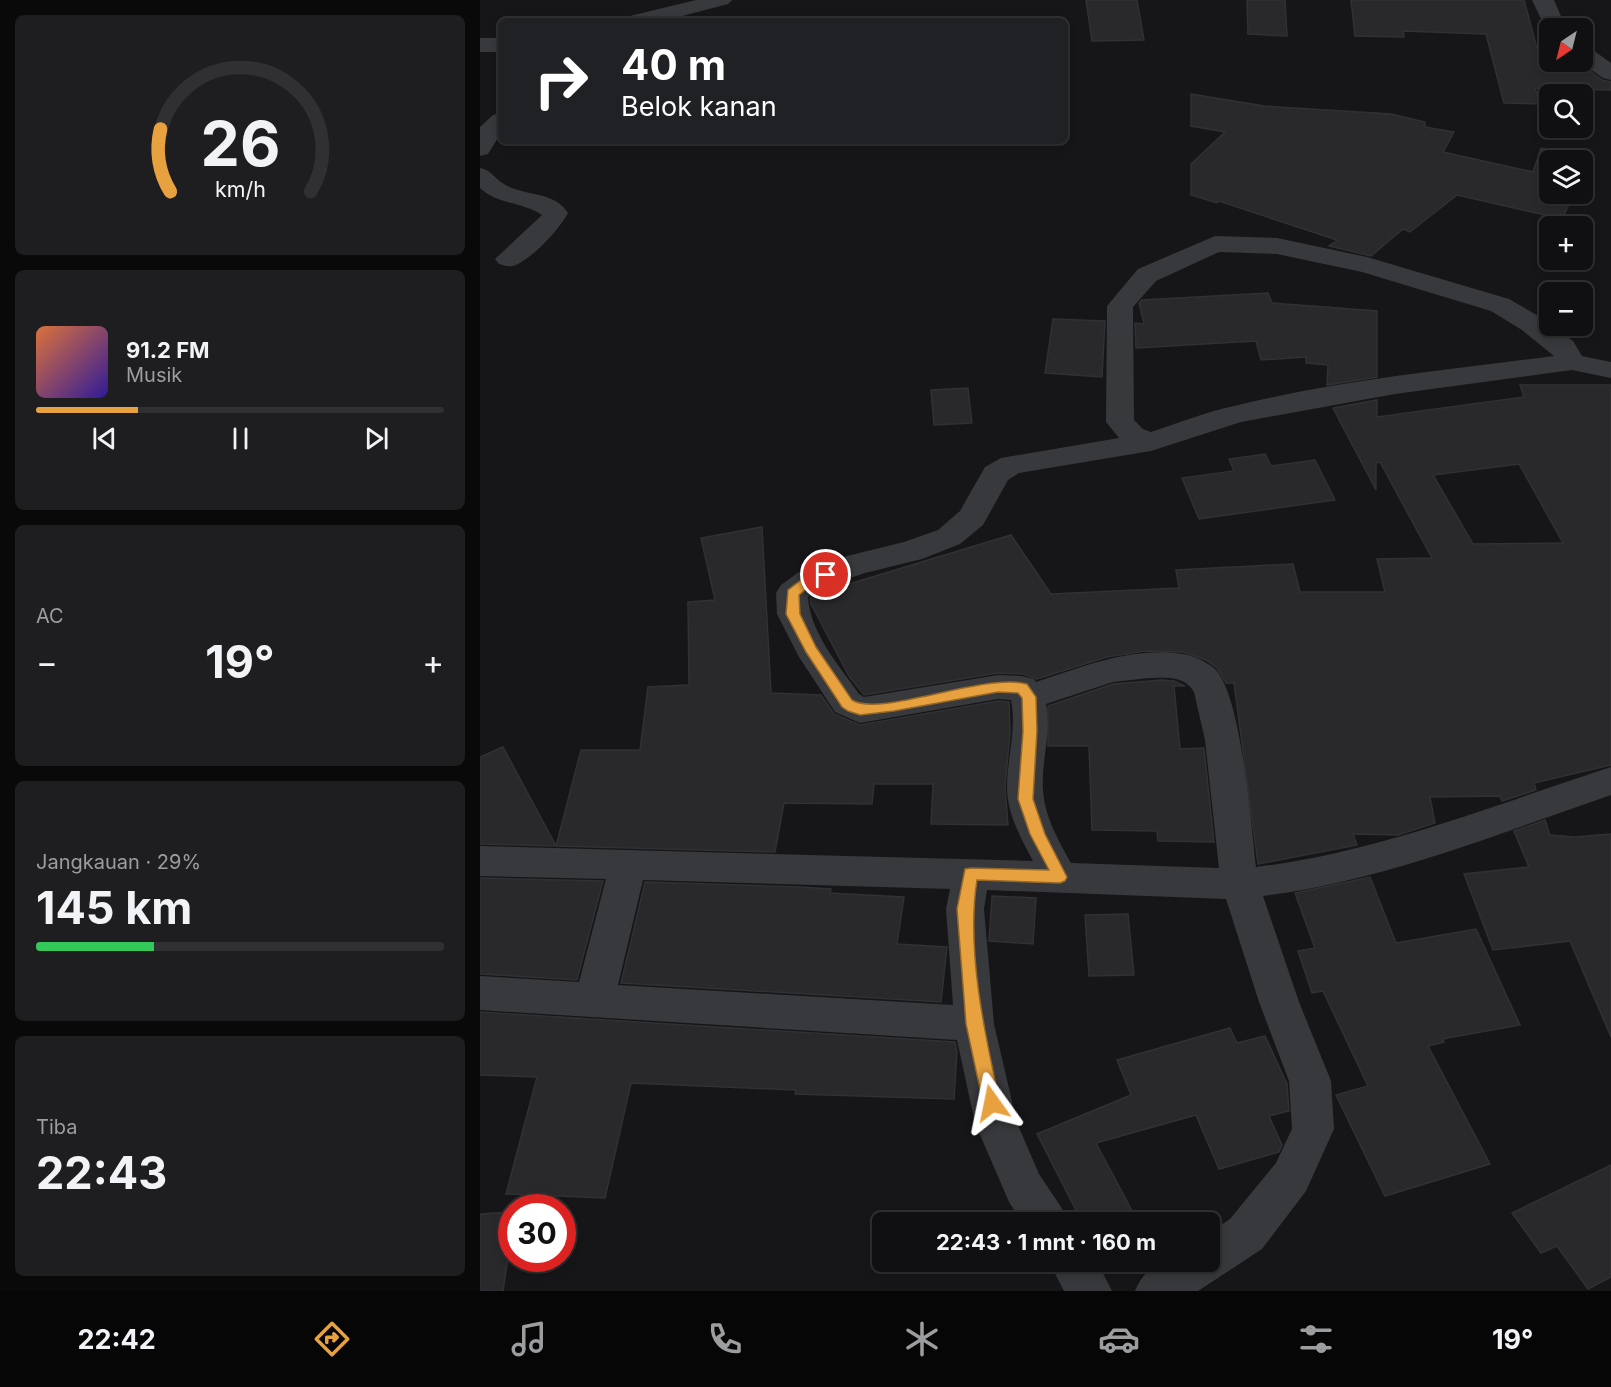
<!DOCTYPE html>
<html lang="id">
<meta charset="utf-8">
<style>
:root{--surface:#101012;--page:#1e1e20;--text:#f1f3f6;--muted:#9c9d9f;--line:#303032;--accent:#e7a13f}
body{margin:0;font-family:Inter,sans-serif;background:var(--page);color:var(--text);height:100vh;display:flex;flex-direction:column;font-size:22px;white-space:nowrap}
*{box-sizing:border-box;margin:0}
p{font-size:20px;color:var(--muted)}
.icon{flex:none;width:33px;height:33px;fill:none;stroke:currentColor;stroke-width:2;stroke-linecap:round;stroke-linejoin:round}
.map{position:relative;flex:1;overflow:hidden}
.details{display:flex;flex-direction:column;gap:15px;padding:15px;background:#09090a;width:480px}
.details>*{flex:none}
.hud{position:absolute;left:18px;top:18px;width:570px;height:126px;border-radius:9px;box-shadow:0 3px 9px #0003,0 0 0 2px var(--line);background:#202124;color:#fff;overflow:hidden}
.needle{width:39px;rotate:215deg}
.controls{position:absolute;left:1059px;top:18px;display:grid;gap:12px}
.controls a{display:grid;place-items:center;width:54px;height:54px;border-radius:9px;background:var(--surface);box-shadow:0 3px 9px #0003,0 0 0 2px var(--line);font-size:30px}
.speed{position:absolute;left:18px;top:1194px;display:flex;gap:12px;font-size:30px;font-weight:700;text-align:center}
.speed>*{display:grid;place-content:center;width:78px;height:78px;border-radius:50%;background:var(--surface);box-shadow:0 3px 9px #0003,0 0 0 2px var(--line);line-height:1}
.speed .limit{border:9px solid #d22;background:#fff;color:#111}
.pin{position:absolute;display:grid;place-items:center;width:51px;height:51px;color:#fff;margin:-26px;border:3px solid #fff;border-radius:50%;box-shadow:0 2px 6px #0007}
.me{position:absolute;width:66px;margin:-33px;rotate:348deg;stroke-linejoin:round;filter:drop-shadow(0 0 4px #0008)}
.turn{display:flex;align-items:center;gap:21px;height:126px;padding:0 24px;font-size:27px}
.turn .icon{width:78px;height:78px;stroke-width:2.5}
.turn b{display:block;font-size:42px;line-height:51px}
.big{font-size:45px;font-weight:700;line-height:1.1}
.details .widget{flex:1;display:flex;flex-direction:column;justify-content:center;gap:9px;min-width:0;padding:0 21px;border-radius:9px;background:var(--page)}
.details .dial{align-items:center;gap:0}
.dial svg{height:156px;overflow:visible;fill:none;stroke:var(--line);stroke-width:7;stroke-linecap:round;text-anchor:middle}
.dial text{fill:var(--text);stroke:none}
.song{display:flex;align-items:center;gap:18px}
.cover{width:72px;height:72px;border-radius:9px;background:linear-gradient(135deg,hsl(20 70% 55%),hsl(250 70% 35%))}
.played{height:6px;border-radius:3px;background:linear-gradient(90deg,var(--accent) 25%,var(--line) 25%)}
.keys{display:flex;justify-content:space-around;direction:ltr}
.heat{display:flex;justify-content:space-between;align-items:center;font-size:33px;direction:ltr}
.charge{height:9px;border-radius:4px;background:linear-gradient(90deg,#34c759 29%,var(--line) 0)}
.trip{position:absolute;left:392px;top:1212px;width:348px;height:60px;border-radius:9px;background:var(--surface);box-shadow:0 3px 9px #0003,0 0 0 2px var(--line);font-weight:700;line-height:60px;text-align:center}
.tabs{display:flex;height:96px;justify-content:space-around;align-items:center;background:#060607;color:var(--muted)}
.tabs .icon{width:42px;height:42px}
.tabs .on{color:var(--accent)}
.tabs b{font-size:27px;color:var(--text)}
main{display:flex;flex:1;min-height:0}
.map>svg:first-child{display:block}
.building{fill:#29292c;stroke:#303134;stroke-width:1.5;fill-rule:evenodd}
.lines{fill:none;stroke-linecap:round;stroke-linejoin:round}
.minor{fill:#37393d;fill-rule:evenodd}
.route{fill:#e7a13f;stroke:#966929;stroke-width:1.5}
</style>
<main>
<section class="details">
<div class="widget dial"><svg viewBox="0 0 100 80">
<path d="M14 69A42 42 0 1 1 86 69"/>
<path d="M14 69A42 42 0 0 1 9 37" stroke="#e7a13f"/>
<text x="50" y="56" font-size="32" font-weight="700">26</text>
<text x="50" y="72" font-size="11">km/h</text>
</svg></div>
<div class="widget">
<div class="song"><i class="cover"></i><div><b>91.2 FM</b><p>Musik</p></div></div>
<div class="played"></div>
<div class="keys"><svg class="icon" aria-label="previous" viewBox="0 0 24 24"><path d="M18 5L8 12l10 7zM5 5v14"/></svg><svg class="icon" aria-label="pause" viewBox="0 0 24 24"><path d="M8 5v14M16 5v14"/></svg><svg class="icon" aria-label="next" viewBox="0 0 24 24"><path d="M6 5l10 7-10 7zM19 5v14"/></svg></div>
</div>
<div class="widget"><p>AC</p>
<div class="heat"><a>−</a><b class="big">19°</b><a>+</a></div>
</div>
<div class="widget"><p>Jangkauan · 29%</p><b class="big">145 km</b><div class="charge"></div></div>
<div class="widget"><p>Tiba</p><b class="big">22:43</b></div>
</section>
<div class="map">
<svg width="1131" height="1291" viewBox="0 0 1131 1291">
<rect width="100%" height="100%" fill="#161618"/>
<g class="building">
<polygon points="606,0 657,0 664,40 612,41"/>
<polygon points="767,0 805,0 807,36 768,34"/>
<polygon points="871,0 1044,0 1058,52 1070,52 1070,62 1098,62 1122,80 1131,82 1131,90 1055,88 1060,104 1024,103 1006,34 923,31 924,37 875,36"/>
<polygon points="711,94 784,106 911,114 945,122 945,127 974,132 963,152 1053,172 1061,148 1111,157 1102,176 1102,160 1070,160 1070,194 1094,194 1082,219 977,195 930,232 923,229 891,256 849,246 857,240 739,201 737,203 711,195 711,164 745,132 711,126"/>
<polygon points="788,293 792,303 897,311 897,377 847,385 848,365 826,363 826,357 781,360 776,341 656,348 655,323 664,324 659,303 662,300"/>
<polygon points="573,319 625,321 622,377 565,373"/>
<path d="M1040,385H1131V765L1054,783L1056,790L1022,801L1020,796L950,797L955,823L918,835L873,834L877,845L778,864L754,683H746L737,668L726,660L703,652L665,651L627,657L557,679L543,674L518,673L384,695L369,676L331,604L330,598L336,594L531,535L571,594L699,588L696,570L813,564L820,592H905L897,559L952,558L900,462L896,463V490L853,408L897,400V417L1044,397ZM1039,464L1083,543L993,544L953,475Z"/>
<polygon points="488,388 492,423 454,425 451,390"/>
<polygon points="785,454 791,466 835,460 855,500 719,519 702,478 754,471 749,459"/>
<polygon points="282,527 291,693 341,695 354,714 380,725 518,701 529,702 530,733 525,787 528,825 451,824 453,784 394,784 392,804 304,803 295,852 76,846 101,750 160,750 168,687 209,685 208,602 235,600 221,538"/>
<polygon points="682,680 694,681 705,686 694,686 700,749 724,748 734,842 678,841 677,831 612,830 609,746 568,746 568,706 633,684"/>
<polygon points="23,747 76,846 0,844 0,757"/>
<polygon points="1065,820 1070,835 1094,837 1131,834 1131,1037 1090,941 1013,950 984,874 1049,867 1034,831"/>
<polygon points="890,877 916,943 996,929 1040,1025 962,1039 964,1042 948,1046 1010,1164 905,1196 856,1095 888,1086 843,991 832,993 818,951 835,948 815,893"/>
<polygon points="0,878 123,881 97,980 0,974"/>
<polygon points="165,882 320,887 351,889 350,893 424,897 417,944 467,947 461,1002 141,983"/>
<polygon points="512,896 556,898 553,944 509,941"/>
<polygon points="648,914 654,975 609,976 605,915"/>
<polygon points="0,1012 475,1042 477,1052 474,1099 315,1094 316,1090 151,1083 125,1198 26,1194 57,1077 0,1075"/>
<polygon points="750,1028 757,1043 785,1036 807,1084 809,1111 789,1116 802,1145 799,1152 739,1169 716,1115 616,1143 658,1222 602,1222 557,1134 651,1095 637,1060"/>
<polygon points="1131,1165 1131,1277 1108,1289 1077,1246 1061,1253 1032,1213"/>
<polygon points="32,1212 32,1230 23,1291 0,1291 0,1214"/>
</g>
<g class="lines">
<g class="minor">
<polygon points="216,0 252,0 248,4 183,21 147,21 150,16"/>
<polygon points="1052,0 1074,0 1086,28 1070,28 1068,33"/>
<rect x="0" y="38" width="21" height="14"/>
<polygon points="1102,47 1110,48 1131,63 1131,80 1123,78 1100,62 1102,62"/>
<polygon points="21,113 21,133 8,154 0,156 0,127 13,115"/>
<path d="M0,168C11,170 14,178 24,184C44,197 73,190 88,213C78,231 56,254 38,264C31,268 25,266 19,264L15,259L62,215C43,202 16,204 0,188Z"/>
<path d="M735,236L797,238L887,257L1029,299L1062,318L1093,341L1102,356L1131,362V378L1092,370L915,394L761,422L671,451L539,473L528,480L503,525L480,544L442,559L385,573L341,588L328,597C330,633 359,665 379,694L384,697L518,675L542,676L554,679L556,682C602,667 653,646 703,654C713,655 729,663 736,670C762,700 771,824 776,867C899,852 1014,805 1131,767V795C1017,834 903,881 783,896L819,1002L851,1081L854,1129L826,1191L782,1249L718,1291H655C669,1256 696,1262 729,1262V1233L750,1219L796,1163L812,1129L809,1081L779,1002L746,899L507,890L504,909L514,1024L537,1123L559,1174L581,1207L588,1222H542L529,1202L495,1123L477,1040L0,1010V976L99,982L126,879L0,876V846L553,861C541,838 527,814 527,787C527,758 537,730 531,700L518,699L380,723L355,712L319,657L297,614L296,593L301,585L319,572L367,556L424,542L458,530L480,511L505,467L521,458L639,438L626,422L627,306L658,269ZM739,252L797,254L882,272L1011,311L1042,330L1074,356C968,370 859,380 754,406C726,412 698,423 671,432L663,429L654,420L653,307L676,281ZM669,678C686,678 704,675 714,692L725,740L739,868L591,863C578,840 564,815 563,789C561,760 572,732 566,704L633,682ZM163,880L470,889L466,909L473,1005L138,985Z"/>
<polygon points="569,1262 617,1262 632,1291 584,1291"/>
</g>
</g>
<path class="route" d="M346,570L350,571L352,575L350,578L334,583L319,595L320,614L336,647L372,700C400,718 505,672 547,684L556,697L557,731L553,799L565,834L587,877L585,881L580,883L497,880C486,950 505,1035 520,1103L518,1109L512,1111L506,1109L503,1103L486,1024L477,909L485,869L491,868L569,870L550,834L538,799L543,731L542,698L538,693L518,692L414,711L380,715L368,711L362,707L326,652L306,614L308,590L325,577Z"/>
</svg>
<div class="controls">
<a><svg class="needle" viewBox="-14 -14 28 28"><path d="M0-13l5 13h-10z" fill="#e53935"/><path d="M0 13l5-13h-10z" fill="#9c9d9f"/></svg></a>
<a><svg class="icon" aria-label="search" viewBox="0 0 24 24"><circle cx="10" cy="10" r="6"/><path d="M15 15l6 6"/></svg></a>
<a><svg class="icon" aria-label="layers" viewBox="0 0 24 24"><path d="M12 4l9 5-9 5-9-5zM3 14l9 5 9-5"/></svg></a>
<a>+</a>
<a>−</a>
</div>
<div class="speed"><div class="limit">30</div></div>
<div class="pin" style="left:346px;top:575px;background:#d93025"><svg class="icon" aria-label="arrive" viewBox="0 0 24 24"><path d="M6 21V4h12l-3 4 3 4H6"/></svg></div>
<svg class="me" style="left:512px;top:1103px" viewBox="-20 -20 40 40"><path d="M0-17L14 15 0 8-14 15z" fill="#e7a13f" stroke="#fff" stroke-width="4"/></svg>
<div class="trip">22:43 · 1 mnt · 160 m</div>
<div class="hud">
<div class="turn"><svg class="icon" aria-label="right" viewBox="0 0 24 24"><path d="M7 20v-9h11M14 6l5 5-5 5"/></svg><div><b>40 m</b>Belok kanan</div></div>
</div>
</div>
</main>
<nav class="tabs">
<b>22:42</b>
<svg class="icon on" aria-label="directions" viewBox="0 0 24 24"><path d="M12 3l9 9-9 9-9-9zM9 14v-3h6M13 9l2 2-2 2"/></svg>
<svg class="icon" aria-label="music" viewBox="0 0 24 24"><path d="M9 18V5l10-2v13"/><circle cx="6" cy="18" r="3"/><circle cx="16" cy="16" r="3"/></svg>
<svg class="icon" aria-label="phone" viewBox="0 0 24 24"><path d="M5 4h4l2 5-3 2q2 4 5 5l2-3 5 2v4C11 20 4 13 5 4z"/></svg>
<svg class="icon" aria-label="climate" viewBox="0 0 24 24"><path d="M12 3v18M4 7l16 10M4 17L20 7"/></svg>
<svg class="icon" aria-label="car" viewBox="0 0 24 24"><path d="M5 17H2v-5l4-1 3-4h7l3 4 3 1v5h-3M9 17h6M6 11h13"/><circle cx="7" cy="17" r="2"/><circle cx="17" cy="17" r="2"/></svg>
<svg class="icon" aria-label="filters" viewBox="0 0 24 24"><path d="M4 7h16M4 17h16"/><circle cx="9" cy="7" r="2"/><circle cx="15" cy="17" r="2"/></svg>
<b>19°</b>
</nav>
